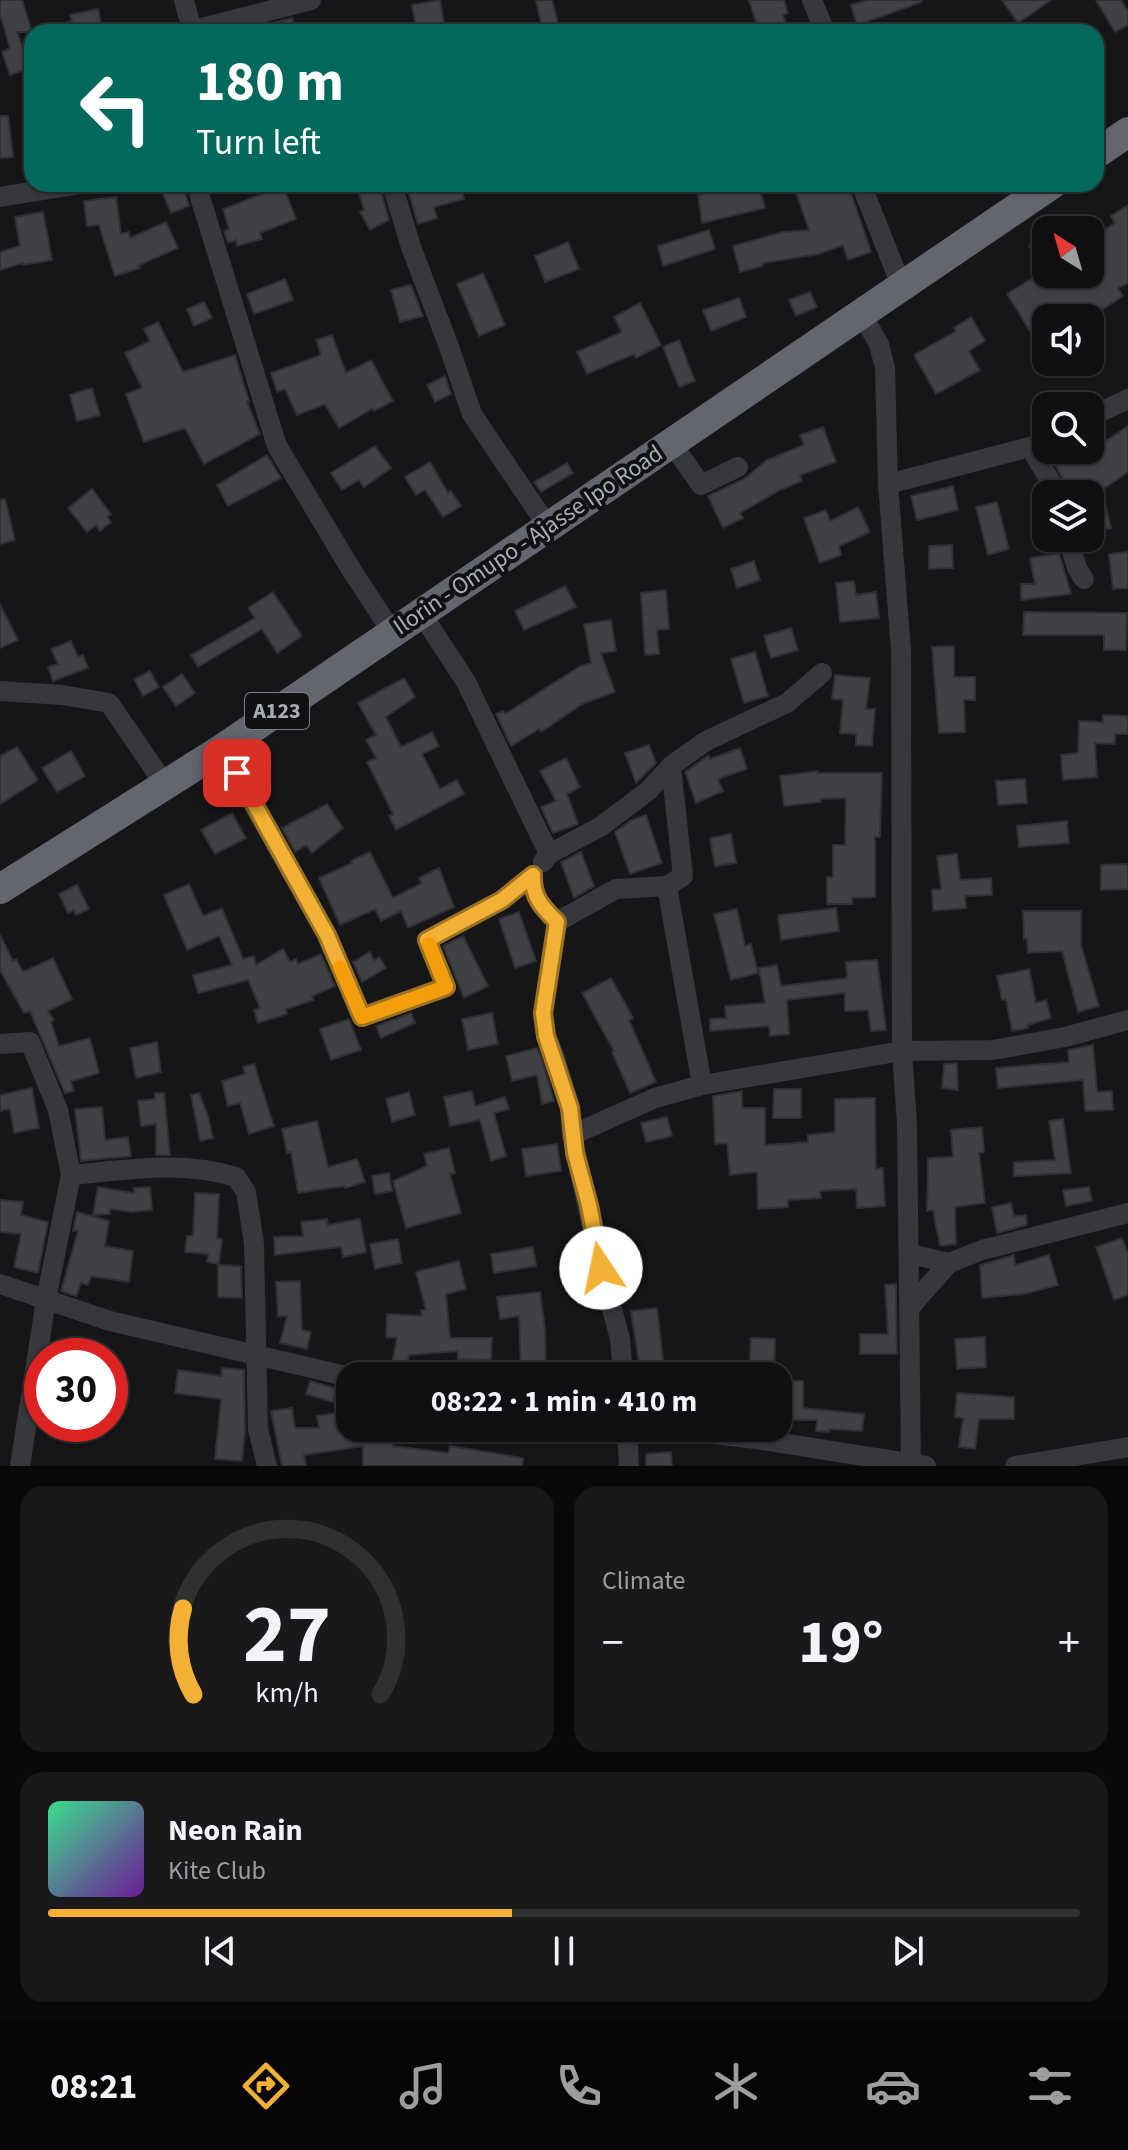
<!DOCTYPE html>
<meta charset="utf-8">
<style>
:root{--surface:#101012;--page:#19191b;--text:#f1f3f6;--muted:#9c9d9f;--line:#303032;--accent:#f2b134}
body{margin:0;font-family:"Source Sans 3",sans-serif;background:var(--page);color:var(--text);height:100vh;display:flex;flex-direction:column;font-size:30px;white-space:nowrap}
*{box-sizing:border-box;margin:0}
p{font-size:26px;color:var(--muted)}
.icon{flex:none;width:44px;height:44px;fill:none;stroke:currentColor;stroke-width:2;stroke-linecap:round;stroke-linejoin:round}
.map{position:relative;height:1466px;overflow:hidden}
.drawer{display:flex;flex-direction:column;gap:20px;padding:20px;background:#09090a;flex:1}
.drawer>*{flex:none}
.guide{position:absolute;left:24px;top:24px;width:1080px;height:168px;border-radius:24px;box-shadow:0 2px 6px #0004,0 0 0 2px var(--line);background:#00695c;color:#fff;overflow:hidden}
.needle{width:52px;rotate:323deg}
.controls{position:absolute;left:1032px;top:216px;display:grid;gap:16px}
.controls a{display:grid;place-items:center;width:72px;height:72px;border-radius:16px;background:var(--surface);box-shadow:0 2px 6px #0004,0 0 0 2px var(--line);font-size:40px}
.speed{position:absolute;left:24px;top:1338px;display:flex;gap:16px;font-size:40px;font-weight:700;text-align:center}
.speed>*{display:grid;place-content:center;width:104px;height:104px;border-radius:50%;background:var(--surface);box-shadow:0 2px 6px #0004,0 0 0 2px var(--line);line-height:1}
.speed .limit{border:12px solid #d22;background:#fff;color:#111}
.pin{position:absolute;display:grid;place-items:center;width:68px;height:68px;color:#fff;margin:-34px;border-radius:16px;box-shadow:0 4px 12px #0006}
.me{position:absolute;width:88px;margin:-44px;rotate:349deg;stroke-linejoin:round;filter:drop-shadow(0 0 6px #0008)}
.turn{display:flex;align-items:center;gap:28px;height:168px;padding:0 40px;font-size:36px}
.turn .icon{width:104px;height:104px;stroke-width:2.5}
.turn b{display:block;font-size:56px;line-height:68px}
.big{font-size:60px;font-weight:700;line-height:1.1}
.drawer .widget{flex:1;display:flex;flex-direction:column;justify-content:center;gap:12px;min-width:0;padding:0 28px;border-radius:24px;background:var(--page)}
.drawer .dial{align-items:center;gap:0}
.dial svg{height:208px;overflow:visible;fill:none;stroke:var(--line);stroke-width:7;stroke-linecap:round;text-anchor:middle}
.dial text{fill:var(--text);stroke:none}
.song{display:flex;align-items:center;gap:24px}
.cover{width:96px;height:96px;border-radius:12px;background:linear-gradient(135deg,hsl(150 70% 55%),hsl(280 70% 35%))}
.played{height:8px;border-radius:4px;background:linear-gradient(90deg,var(--accent) 45%,var(--line) 45%)}
.keys{display:flex;justify-content:space-around;direction:ltr}
.heat{display:flex;justify-content:space-between;align-items:center;font-size:44px;direction:ltr}
.drawer .tiles{flex:1;display:grid;gap:20px;grid-template-columns:1fr 1fr}
.widget:last-child{grid-column:span 2}
.trip{position:absolute;left:336px;top:1362px;width:456px;height:80px;border-radius:24px;background:var(--surface);box-shadow:0 2px 6px #0004,0 0 0 2px var(--line);font-weight:700;line-height:80px;text-align:center}
.tabs{display:flex;height:128px;justify-content:space-around;align-items:center;background:#060607;color:var(--muted)}
.tabs .icon{width:56px;height:56px}
.tabs .on{color:var(--accent)}
.tabs b{font-size:36px;color:var(--text)}
.map>svg:first-child{display:block}
.building{fill:#404145;stroke:#303034;stroke-width:2}
.lines{fill:none;stroke-linecap:round;stroke-linejoin:round}
.minor{stroke:#37383d;stroke-width:20}
.highway{stroke:#63666e;stroke-width:30}
.route-casing{stroke:#9d7322;stroke-width:20}
.route{stroke:#f2b134;stroke-width:14}
.slow{stroke:#f59e0b;stroke-width:14}
.labels{text-anchor:middle;dominant-baseline:central;stroke-width:8;stroke-linejoin:round;paint-order:stroke}
.shield{fill:#111113;stroke:#7b7e86;stroke-width:2}
.shield-label{font-size:22px;font-weight:bold;fill:#a8adb8}
.street-label{font-size:24px;fill:#a8adb8;stroke:#111113}
</style>
<div class="map">
<svg width="1128" height="1466" viewBox="0 0 1128 1466">
<rect width="100%" height="100%" fill="#161618"/>
<g class="building">
<polygon points="0,0 22,0 32,32 17,32 30,68 10,75 2,52 10,48 0,14"/>
<polygon points="440,0 445,28 417,32 412,5"/>
<polygon points="536,0 552,0 560,32 543,32"/>
<polygon points="749,0 784,0 788,13 783,15 789,32 759,32"/>
<polygon points="868,0 922,0 922,2 857,25 851,5"/>
<polygon points="1002,0 1051,0 1018,23"/>
<polygon points="1096,0 1121,0 1128,11 1128,25 1115,32"/>
<polygon points="98,9 103,32 47,32 72,20 70,15"/>
<polygon points="292,18 295,32 238,32"/>
<polygon points="0,116 8,116 13,157 0,158"/>
<polygon points="159,184 183,184 189,206 171,213"/>
<polygon points="356,184 379,184 389,220 370,230 360,212 364,210"/>
<polygon points="406,184 428,184 429,189 460,184 464,199 434,207 437,218 418,224"/>
<polygon points="750,184 759,184 765,208 702,223 698,195"/>
<polygon points="793,184 848,184 871,252 848,260 843,245 819,254 763,263 763,266 740,272 733,246 783,232 809,230"/>
<polygon points="283,186 296,219 260,233 262,239 237,246 236,240 228,243 224,231 229,229 223,209"/>
<polygon points="116,197 121,234 129,232 130,238 166,222 178,248 139,265 140,268 115,276 99,225 87,226 84,201"/>
<polygon points="1128,205 1128,283 1118,288 1123,296 1089,318 1046,318 1046,332 1035,339 1007,294 1039,274 1045,274 1029,246 1046,236 1046,274 1090,274 1090,239 1115,223 1111,216"/>
<polygon points="43,212 52,260 23,265 23,263 0,270 0,252 20,246 15,217"/>
<polygon points="709,230 715,249 663,266 658,246"/>
<polygon points="568,242 579,269 545,282 535,256"/>
<polygon points="483,273 505,325 479,336 457,284"/>
<polygon points="285,279 293,300 254,314 247,294"/>
<polygon points="411,285 423,316 400,322 391,290"/>
<polygon points="810,292 817,307 796,316 789,300"/>
<polygon points="739,298 746,317 711,331 703,310"/>
<polygon points="204,302 212,318 194,326 187,309"/>
<polygon points="640,303 661,345 636,358 634,354 587,374 577,352 622,332 614,317"/>
<polygon points="971,317 985,341 969,351 980,370 936,394 914,355 956,331 954,328"/>
<polygon points="158,322 183,372 235,355 249,401 247,402 260,434 204,464 185,428 144,442 126,394 142,388 125,353 150,341 144,329"/>
<polygon points="332,335 346,373 371,360 393,401 374,411 372,409 339,428 325,404 297,415 285,389 277,392 271,373 321,355 316,340"/>
<polygon points="679,340 695,381 679,387 663,347"/>
<polygon points="445,376 451,394 435,402 427,385"/>
<polygon points="92,388 100,415 77,421 70,395"/>
<polygon points="1128,426 1128,472 1102,490 1111,528 1090,532 1090,494 1071,494 1052,459 1072,450 1078,460"/>
<polygon points="823,427 836,462 800,475 802,481 780,490 740,513 743,518 723,528 708,496 744,479 767,460 804,445 800,435"/>
<polygon points="375,446 391,468 364,487 359,480 342,490 331,473"/>
<polygon points="267,455 281,478 228,506 217,485"/>
<polygon points="430,462 448,493 451,491 461,506 443,517 425,490 416,495 405,477"/>
<polygon points="567,463 573,473 541,492 534,482"/>
<polygon points="953,486 958,510 917,520 911,496"/>
<polygon points="92,489 111,514 107,517 111,522 100,531 96,525 87,532 68,508"/>
<polygon points="5,499 15,540 0,544 0,500"/>
<polygon points="997,502 1009,549 988,555 976,507"/>
<polygon points="858,507 870,532 839,546 841,555 820,563 804,518 826,510 830,521"/>
<polygon points="952,545 953,568 929,569 929,546"/>
<polygon points="1128,552 1128,588 1113,589 1109,554"/>
<polygon points="1059,553 1071,594 1021,600 1021,584 1035,584 1030,558"/>
<polygon points="754,561 760,580 737,588 731,569"/>
<polygon points="854,581 856,595 876,592 879,618 840,622 836,583"/>
<polygon points="565,586 576,607 524,630 515,611"/>
<polygon points="666,590 669,629 657,630 659,654 645,655 641,593"/>
<polygon points="273,592 302,636 277,653 262,629 198,667 191,655 255,618 248,608"/>
<polygon points="0,604 18,640 0,648"/>
<polygon points="1024,612 1127,613 1126,650 1104,650 1104,635 1023,635"/>
<polygon points="611,620 616,651 601,653 615,692 582,704 541,732 539,729 511,746 496,714 503,711 505,714 579,667 591,663 584,624"/>
<polygon points="791,628 798,650 771,658 764,636"/>
<polygon points="71,641 78,657 83,655 88,668 53,681 48,667 58,664 51,649"/>
<polygon points="954,646 954,677 975,677 975,700 964,700 965,732 939,733 932,647"/>
<polygon points="755,652 768,696 744,703 731,659"/>
<polygon points="150,671 159,687 143,696 134,679"/>
<polygon points="182,674 195,693 176,706 163,687"/>
<polygon points="835,675 870,678 866,709 875,709 872,746 856,745 856,734 840,733 843,700 832,699"/>
<polygon points="404,678 415,697 386,717 401,747 432,732 439,746 422,754 440,789 457,780 464,794 396,830 389,816 393,814 367,762 376,758 366,740 376,735 358,703"/>
<polygon points="1103,715 1128,716 1128,734 1115,734 1115,744 1095,743 1097,777 1063,780 1061,755 1078,753 1079,721 1103,722"/>
<polygon points="649,745 656,763 636,783 625,753"/>
<polygon points="17,747 38,780 0,804 0,756"/>
<polygon points="740,748 747,769 718,779 723,791 696,803 685,772 708,756 710,759"/>
<polygon points="71,751 85,776 57,792 42,768"/>
<polygon points="566,758 580,787 567,794 578,824 553,833 541,807 556,801 540,771"/>
<polygon points="818,771 818,773 882,773 880,837 875,837 875,897 852,898 852,904 827,904 827,877 833,877 833,845 845,845 846,798 820,799 821,802 784,806 780,776"/>
<polygon points="1025,779 1027,803 998,805 996,781"/>
<polygon points="327,804 343,828 312,853 306,845 295,852 282,828"/>
<polygon points="232,813 246,838 215,854 201,830"/>
<polygon points="646,815 662,863 630,874 615,832 630,821"/>
<polygon points="1067,821 1069,843 1019,847 1017,826"/>
<polygon points="731,834 736,863 715,866 710,838"/>
<polygon points="370,852 393,898 422,883 419,878 439,868 454,907 408,928 401,911 381,921 375,909 340,925 319,878 352,863 351,861"/>
<polygon points="581,852 594,886 574,898 561,862"/>
<polygon points="957,854 960,880 991,878 992,895 965,896 966,908 933,911 932,890 941,889 937,856"/>
<polygon points="1128,864 1128,889 1101,890 1101,865"/>
<polygon points="189,884 203,916 222,908 243,959 254,956 256,965 283,949 290,962 296,959 298,964 321,954 335,986 312,996 314,1000 286,1009 287,1014 258,1023 254,1010 260,1008 248,980 198,993 193,975 232,965 219,936 187,950 164,895"/>
<polygon points="77,885 89,909 76,915 74,910 68,913 59,894"/>
<polygon points="836,908 839,931 781,940 778,915"/>
<polygon points="737,909 745,946 751,944 758,973 731,980 714,914"/>
<polygon points="1023,911 1081,911 1081,945 1099,1006 1078,1012 1062,951 1028,953 1027,939 1024,939"/>
<polygon points="519,912 536,961 515,968 499,919"/>
<polygon points="0,935 13,961 16,959 23,972 53,958 72,999 48,1011 54,1020 51,1022 59,1046 90,1038 99,1073 71,1081 74,1091 65,1093 30,1011 24,1013 0,970"/>
<polygon points="463,936 488,986 464,998 443,946"/>
<polygon points="370,952 374,960 379,957 386,968 362,982 353,962"/>
<polygon points="877,960 886,1030 871,1031 868,1010 845,1011 845,993 787,1000 789,1034 770,1036 769,1026 710,1031 710,1019 726,1018 725,1006 765,1003 759,968 777,965 781,986 847,978 846,962"/>
<polygon points="1029,969 1036,1003 1046,1000 1051,1018 1028,1025 1028,1028 1012,1031 1006,999 1002,1000 997,976"/>
<polygon points="611,978 633,1018 629,1020 656,1082 630,1093 612,1052 614,1051 582,993"/>
<polygon points="411,1013 415,1023 381,1038 376,1026"/>
<polygon points="492,1013 498,1044 468,1050 462,1019"/>
<polygon points="349,1019 361,1050 331,1060 320,1029"/>
<polygon points="157,1042 161,1072 136,1078 130,1048"/>
<polygon points="1093,1045 1097,1092 1112,1091 1113,1110 1085,1111 1083,1080 998,1088 996,1068 1069,1062 1068,1050"/>
<polygon points="537,1048 542,1059 554,1101 542,1104 537,1075 512,1081 506,1056"/>
<polygon points="957,1063 958,1090 942,1088 944,1064"/>
<polygon points="254,1064 274,1126 249,1134 240,1103 228,1106 222,1081 245,1074 243,1067"/>
<polygon points="32,1088 39,1128 14,1133 10,1109 0,1111 0,1095"/>
<polygon points="774,1089 801,1089 801,1118 773,1118"/>
<polygon points="472,1091 475,1106 505,1097 509,1109 494,1113 506,1156 491,1161 480,1120 450,1126 444,1097"/>
<polygon points="742,1091 742,1108 765,1108 765,1145 808,1142 808,1135 835,1132 835,1099 875,1098 876,1169 883,1168 885,1206 857,1208 856,1189 820,1191 821,1198 788,1200 788,1207 758,1209 757,1172 730,1175 727,1143 715,1144 713,1096"/>
<polygon points="409,1092 415,1115 392,1122 386,1099"/>
<polygon points="155,1093 164,1093 170,1155 156,1155 156,1124 141,1126 138,1101 155,1099"/>
<polygon points="199,1093 208,1116 213,1138 200,1141 191,1095"/>
<polygon points="102,1107 105,1140 128,1137 131,1156 81,1161 75,1109"/>
<polygon points="667,1117 672,1136 646,1142 641,1123"/>
<polygon points="1063,1119 1071,1173 1014,1176 1014,1162 1055,1160 1049,1121"/>
<polygon points="317,1121 328,1167 357,1159 365,1182 345,1188 344,1186 298,1193 291,1152 287,1153 282,1129"/>
<polygon points="982,1127 984,1152 979,1153 985,1203 955,1207 956,1244 940,1246 933,1210 927,1211 928,1158 953,1157 951,1130"/>
<polygon points="557,1144 561,1171 526,1176 522,1149"/>
<polygon points="449,1148 455,1173 450,1174 461,1213 406,1228 393,1181 427,1166 424,1154"/>
<polygon points="389,1173 392,1191 375,1194 372,1176"/>
<polygon points="98,1187 134,1193 134,1188 150,1187 152,1210 131,1212 110,1209 110,1214 93,1215"/>
<polygon points="1089,1187 1092,1201 1066,1206 1063,1190"/>
<polygon points="195,1193 219,1194 217,1238 222,1239 219,1264 207,1262 208,1254 185,1252 187,1236 193,1236"/>
<polygon points="0,1200 23,1202 21,1215 48,1222 38,1273 14,1267 21,1234 0,1232"/>
<polygon points="1011,1203 1014,1216 1026,1215 1027,1225 997,1233 992,1207"/>
<polygon points="77,1212 109,1221 105,1246 133,1251 129,1282 91,1276 88,1285 81,1283 76,1296 61,1291 78,1231 73,1231"/>
<polygon points="327,1219 328,1225 360,1219 366,1252 343,1257 341,1247 275,1255 274,1237 303,1236 301,1222"/>
<polygon points="1122,1238 1128,1254 1128,1295 1114,1300 1096,1247"/>
<polygon points="398,1239 402,1263 375,1269 370,1244"/>
<polygon points="533,1247 536,1266 494,1273 491,1254"/>
<polygon points="1014,1255 1015,1265 1049,1255 1058,1285 1024,1294 982,1298 980,1265"/>
<polygon points="459,1261 466,1289 446,1294 450,1338 492,1338 491,1360 458,1359 458,1351 409,1355 406,1371 391,1368 397,1338 386,1337 387,1314 422,1316 421,1310 426,1310 416,1272"/>
<polygon points="218,1265 241,1266 242,1298 218,1297"/>
<polygon points="300,1281 302,1330 311,1332 307,1349 280,1343 287,1316 278,1316 276,1282"/>
<polygon points="896,1284 897,1354 860,1354 860,1334 888,1334 885,1285"/>
<polygon points="540,1292 545,1329 546,1376 521,1376 519,1316 500,1319 497,1297"/>
<polygon points="657,1308 665,1376 641,1376 631,1311"/>
<polygon points="985,1337 986,1367 957,1369 955,1339"/>
<polygon points="751,1338 775,1339 774,1376 749,1376"/>
<polygon points="222,1368 244,1370 245,1431 242,1461 215,1459 221,1399 175,1393 178,1370 221,1376"/>
<polygon points="310,1381 337,1389 333,1402 306,1394"/>
<polygon points="778,1381 803,1381 803,1408 864,1414 862,1431 829,1429 829,1432 816,1431 817,1420 778,1420"/>
<polygon points="957,1393 1014,1397 1014,1419 979,1419 975,1449 959,1447 963,1418 955,1417"/>
<polygon points="292,1408 295,1428 319,1428 317,1416 344,1412 346,1428 372,1428 367,1442 393,1443 393,1446 448,1453 450,1446 475,1450 523,1458 522,1466 363,1466 363,1446 304,1455 306,1466 282,1466 271,1411"/>
<polygon points="671,1452 672,1466 646,1466 646,1454"/>
</g>
<g class="lines">
<g class="minor">
<polyline points="184,0 192,30"/>
<polyline points="812,0 825,32"/>
<polyline points="186,32 311,0"/>
<polyline points="196,184 277,446 352,571 392,632"/>
<polyline points="392,184 411,247 448,344 472,414 549,528"/>
<polyline points="861,184 901,285"/>
<polyline points="0,197 81,184"/>
<polyline points="862,315 879,344 885,368 888,484 901,650 902,1051 907,1124 911,1466"/>
<polyline points="1090,417 1128,399"/>
<polyline points="672,444 701,485 738,467"/>
<polyline points="888,484 1030,447 1058,494"/>
<polyline points="1068,538 1077,568 1084,579"/>
<polyline points="421,613 466,682 549,854 543,862"/>
<polyline points="0,691 62,695 109,703 166,786"/>
<path d="M222,749L327,935L362,1017L446,987L427,940L502,900L533,875C532,897 542,907 557,922"/>
<polyline points="671,766 683,876 667,886 702,1085"/>
<polyline points="549,854 600,827 648,791 671,766 706,741 787,703 822,673"/>
<polyline points="0,1044 30,1042 58,1110 71,1175 46,1300 20,1466"/>
<polyline points="572,1135 570,1108 554,1055 546,1036 543,1013 557,922 616,889 667,886"/>
<path d="M71,1175C126,1170 182,1160 236,1177L246,1192L254,1244L258,1429L267,1466"/>
<polyline points="910,1254 949,1263 982,1250 1128,1213"/>
<polyline points="0,1284 110,1321 350,1377"/>
<polyline points="910,1307 949,1263"/>
<polyline points="623,1376 620,1339 601,1268 572,1135 655,1098 702,1085 902,1051 993,1050 1065,1037 1128,1020"/>
<polyline points="627,1428 629,1466"/>
<polyline points="661,1428 756,1439 926,1466"/>
<polyline points="1015,1466 1128,1447"/>
</g>
<g class="highway">
<polyline points="1096,154 1128,132"/>
<polyline points="0,889 222,749 1052,184"/>
</g>
</g>
<g class="lines">
<g class="route-casing">
<path id="route" d="M237,773L327,935L362,1017L446,987L427,940L502,900L533,875C532,897 542,907 557,922L543,1013L546,1036L570,1108L575,1153L589,1205L601,1268"/>
</g>
<use href="#route" class="route"/>
<polyline class="slow" points="340,967 362,1017 446,987 429,944"/>
</g>
<g class="labels">
<rect class="shield" x="245" y="693" width="64" height="36" rx="6"/>
<g class="shield-label">
<text x="277" y="711">A123</text>
</g>
<g class="street-label">
<text transform="translate(528 540) rotate(-34)">Ilorin - Omupo - Ajasse Ipo Road</text>
</g>
</g>
</svg>
<div class="controls">
<a><svg class="needle" viewBox="-14 -14 28 28"><path d="M0-13l5 13h-10z" fill="#e53935"/><path d="M0 13l5-13h-10z" fill="#9c9d9f"/></svg></a>
<a><svg class="icon" aria-label="sound" viewBox="0 0 24 24"><path d="M4 9h4l5-4v14l-5-4H4zM17 9q2 3 0 6"/></svg></a>
<a><svg class="icon" aria-label="search" viewBox="0 0 24 24"><circle cx="10" cy="10" r="6"/><path d="M15 15l6 6"/></svg></a>
<a><svg class="icon" aria-label="layers" viewBox="0 0 24 24"><path d="M12 4l9 5-9 5-9-5zM3 14l9 5 9-5"/></svg></a>
</div>
<div class="speed"><div class="limit">30</div></div>
<div class="pin" style="left:237px;top:773px;background:#d93025"><svg class="icon" aria-label="arrive" viewBox="0 0 24 24"><path d="M6 21V4h12l-3 4 3 4H6"/></svg></div>
<svg class="me" style="left:601px;top:1268px" viewBox="-20 -20 40 40"><circle r="19" fill="#fff"/><path d="M0-13L10 11 0 6-10 11z" fill="#f2b134"/></svg>
<div class="trip">08:22 · 1 min · 410 m</div>
<div class="guide">
<div class="turn"><svg class="icon" aria-label="left" viewBox="0 0 24 24"><path d="M17 20v-9H6M10 6l-5 5 5 5"/></svg><div><b>180 m</b>Turn left</div></div>
</div>
</div>
<section class="drawer">
<div class="tiles">
<div class="widget dial"><svg viewBox="0 0 100 80">
<path d="M14 69A42 42 0 1 1 86 69"/>
<path d="M14 69A42 42 0 0 1 10 36" stroke="#f2b134"/>
<text x="50" y="56" font-size="32" font-weight="700">27</text>
<text x="50" y="72" font-size="11">km/h</text>
</svg></div>
<div class="widget"><p>Climate</p>
<div class="heat"><a>−</a><b class="big">19°</b><a>+</a></div>
</div>
<div class="widget">
<div class="song"><i class="cover"></i><div><b>Neon Rain</b><p>Kite Club</p></div></div>
<div class="played"></div>
<div class="keys"><svg class="icon" aria-label="previous" viewBox="0 0 24 24"><path d="M18 5L8 12l10 7zM5 5v14"/></svg><svg class="icon" aria-label="pause" viewBox="0 0 24 24"><path d="M8 5v14M16 5v14"/></svg><svg class="icon" aria-label="next" viewBox="0 0 24 24"><path d="M6 5l10 7-10 7zM19 5v14"/></svg></div>
</div>
</div>
</section>
<nav class="tabs">
<b>08:21</b>
<svg class="icon on" aria-label="directions" viewBox="0 0 24 24"><path d="M12 3l9 9-9 9-9-9zM9 14v-3h6M13 9l2 2-2 2"/></svg>
<svg class="icon" aria-label="music" viewBox="0 0 24 24"><path d="M9 18V5l10-2v13"/><circle cx="6" cy="18" r="3"/><circle cx="16" cy="16" r="3"/></svg>
<svg class="icon" aria-label="phone" viewBox="0 0 24 24"><path d="M5 4h4l2 5-3 2q2 4 5 5l2-3 5 2v4C11 20 4 13 5 4z"/></svg>
<svg class="icon" aria-label="climate" viewBox="0 0 24 24"><path d="M12 3v18M4 7l16 10M4 17L20 7"/></svg>
<svg class="icon" aria-label="car" viewBox="0 0 24 24"><path d="M5 17H2v-5l4-1 3-4h7l3 4 3 1v5h-3M9 17h6M6 11h13"/><circle cx="7" cy="17" r="2"/><circle cx="17" cy="17" r="2"/></svg>
<svg class="icon" aria-label="filters" viewBox="0 0 24 24"><path d="M4 7h16M4 17h16"/><circle cx="9" cy="7" r="2"/><circle cx="15" cy="17" r="2"/></svg>
</nav>
